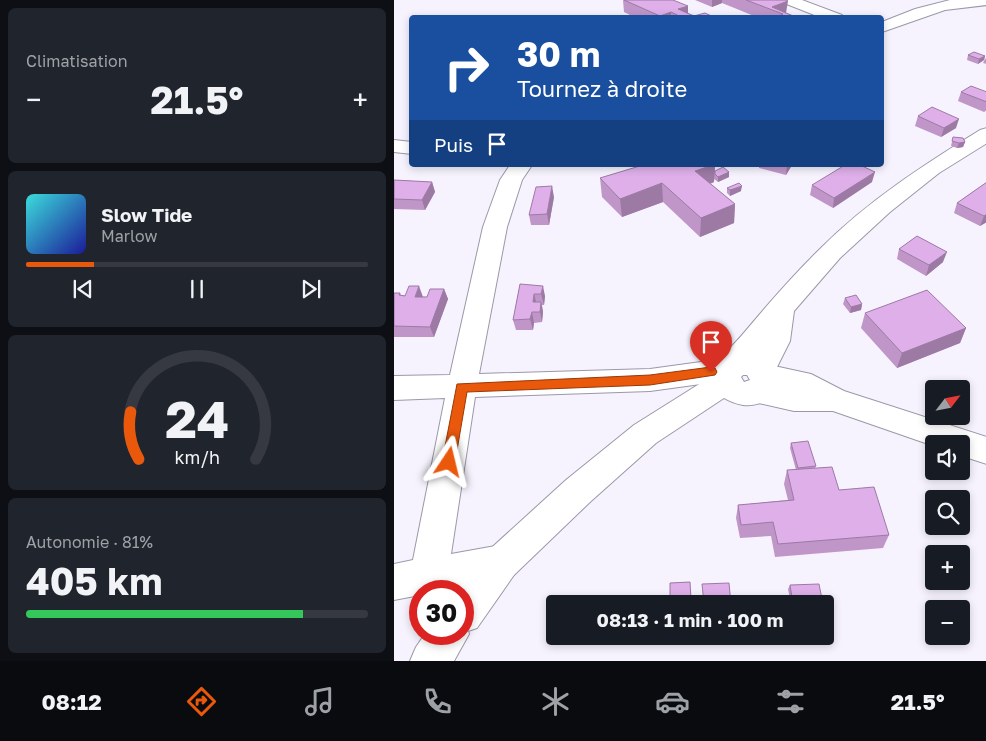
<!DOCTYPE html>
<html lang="fr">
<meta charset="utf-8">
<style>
:root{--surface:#171b24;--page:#20242c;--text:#f1f3f6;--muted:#9ea1a6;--line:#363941;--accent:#ea580c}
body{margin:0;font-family:"Golos Text",sans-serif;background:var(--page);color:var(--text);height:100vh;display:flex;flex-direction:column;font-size:19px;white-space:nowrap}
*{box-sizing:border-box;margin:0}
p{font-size:16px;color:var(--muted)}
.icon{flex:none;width:28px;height:28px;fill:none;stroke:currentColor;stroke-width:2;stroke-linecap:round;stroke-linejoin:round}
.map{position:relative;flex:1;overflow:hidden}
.sheet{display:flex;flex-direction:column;gap:8px;padding:8px;background:#0d0f14;width:394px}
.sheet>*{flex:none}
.hud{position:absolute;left:15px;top:15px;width:475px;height:152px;border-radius:5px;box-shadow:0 2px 8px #0003;background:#1a4fa0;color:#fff;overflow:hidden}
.needle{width:32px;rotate:58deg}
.buttons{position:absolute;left:531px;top:380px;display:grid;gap:10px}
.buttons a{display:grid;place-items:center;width:45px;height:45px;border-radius:5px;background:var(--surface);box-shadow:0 2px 8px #0003;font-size:25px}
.speed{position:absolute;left:15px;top:580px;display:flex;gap:10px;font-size:25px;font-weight:700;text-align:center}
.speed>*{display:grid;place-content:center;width:65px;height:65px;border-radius:50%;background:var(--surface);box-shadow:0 2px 8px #0003;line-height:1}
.speed .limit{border:8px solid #d22;background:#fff;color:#111}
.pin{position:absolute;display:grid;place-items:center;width:42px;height:42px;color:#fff;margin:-51px -21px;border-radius:50% 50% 50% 0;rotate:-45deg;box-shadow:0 0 5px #0007}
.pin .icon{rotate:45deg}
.me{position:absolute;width:55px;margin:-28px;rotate:10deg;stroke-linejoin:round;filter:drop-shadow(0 0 4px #0008)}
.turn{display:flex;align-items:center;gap:18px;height:105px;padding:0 25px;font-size:22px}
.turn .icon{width:65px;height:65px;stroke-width:2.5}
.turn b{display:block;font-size:35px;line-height:42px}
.then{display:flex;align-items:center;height:48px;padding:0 25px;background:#0003;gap:10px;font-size:19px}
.big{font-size:38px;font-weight:700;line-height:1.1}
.sheet .card{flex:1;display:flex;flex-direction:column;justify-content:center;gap:8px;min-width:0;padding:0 18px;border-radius:8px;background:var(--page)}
.sheet .dial{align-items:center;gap:0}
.dial svg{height:130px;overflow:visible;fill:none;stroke:var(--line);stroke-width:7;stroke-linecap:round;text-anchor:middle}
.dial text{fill:var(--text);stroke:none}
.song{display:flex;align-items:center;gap:15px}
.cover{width:60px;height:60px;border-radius:8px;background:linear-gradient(135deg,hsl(180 70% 55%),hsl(240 70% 35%))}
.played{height:5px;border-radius:2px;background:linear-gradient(90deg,var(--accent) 20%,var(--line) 20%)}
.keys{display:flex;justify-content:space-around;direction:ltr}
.heat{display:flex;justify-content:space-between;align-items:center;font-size:28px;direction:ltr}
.charge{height:8px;border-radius:4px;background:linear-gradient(90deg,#34c759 81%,var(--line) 0)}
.trip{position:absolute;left:152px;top:595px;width:288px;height:50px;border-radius:5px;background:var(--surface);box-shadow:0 2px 8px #0003;font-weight:700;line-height:50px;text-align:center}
.dock{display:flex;height:80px;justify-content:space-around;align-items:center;background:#090b0e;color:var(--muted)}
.dock .icon{width:35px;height:35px}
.dock .selected{color:var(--accent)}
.dock b{font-size:22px;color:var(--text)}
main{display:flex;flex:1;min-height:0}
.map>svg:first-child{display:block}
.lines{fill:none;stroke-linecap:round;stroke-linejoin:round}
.minor-casing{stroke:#9b98a8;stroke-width:2}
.highway-casing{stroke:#9b98a8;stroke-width:2}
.minor{fill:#fff;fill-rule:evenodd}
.highway{fill:#fff;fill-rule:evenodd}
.wall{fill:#c096c9}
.shaded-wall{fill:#9c7aa4}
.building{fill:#dfafea;stroke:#9c7aa4}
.route{fill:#ea580c;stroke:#983908}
</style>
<main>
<section class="sheet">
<div class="card"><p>Climatisation</p>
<div class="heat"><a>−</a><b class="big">21.5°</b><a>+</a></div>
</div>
<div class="card">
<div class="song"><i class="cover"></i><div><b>Slow Tide</b><p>Marlow</p></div></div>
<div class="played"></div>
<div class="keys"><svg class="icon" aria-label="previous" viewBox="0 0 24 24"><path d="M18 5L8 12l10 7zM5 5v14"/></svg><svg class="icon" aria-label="pause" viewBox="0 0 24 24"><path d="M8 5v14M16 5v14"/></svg><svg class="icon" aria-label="next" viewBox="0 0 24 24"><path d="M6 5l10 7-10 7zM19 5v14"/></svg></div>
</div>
<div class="card dial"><svg viewBox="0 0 100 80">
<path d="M14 69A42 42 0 1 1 86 69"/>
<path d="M14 69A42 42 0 0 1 9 40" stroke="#ea580c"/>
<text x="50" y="56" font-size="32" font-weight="700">24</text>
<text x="50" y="72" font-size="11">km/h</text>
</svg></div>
<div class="card"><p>Autonomie · 81%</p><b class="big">405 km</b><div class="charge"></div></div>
</section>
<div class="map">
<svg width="593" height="661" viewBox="0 0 593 661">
<rect width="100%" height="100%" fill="#f6f3fe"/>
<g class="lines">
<g class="minor-casing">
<g id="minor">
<polygon points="388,0 408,0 448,15 450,18 428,18 390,3"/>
<polygon points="556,0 593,0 593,5 551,10 488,32 488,22 521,9"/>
<polygon points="0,140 18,142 18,154 0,152"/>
<path d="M116,165H138L128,180L113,227L85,374L256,369L336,358L346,361L351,369L346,377L336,380L256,391L81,397L57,554L107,545L120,551L125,563L120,575C91,587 57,591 26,591V595L0,600V564L19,560L51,398L0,400V376L56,375L89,227L106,180Z"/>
<polygon points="371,364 417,374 450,391 593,437 593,464 568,456 568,444 540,444 540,446 439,411 400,411 351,400 347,392 351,384 360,381 356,375 361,367"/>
</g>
</g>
<g class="highway-casing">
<path id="highway" d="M593,128V143L545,173L496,212L446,258L400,311L396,341L382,369C392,390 370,408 349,405C343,404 335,401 330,398L262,443L196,502L120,575L83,628L74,631L75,634L60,661H16L22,647L31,634H69V591H62L94,551L172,480L240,425L318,376C321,361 339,346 349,334C374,304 400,274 428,247C474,201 531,164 586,130ZM349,375H353L356,380L350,382L347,377Z"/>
</g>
<use href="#minor" class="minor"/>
<use href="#highway" class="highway"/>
</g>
<g class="wall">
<polygon points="229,0 279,0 294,13 300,16 322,18 242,18 230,12"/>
<polygon points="301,0 392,0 392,13 404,18 365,18 328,3 318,7"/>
<polygon points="574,55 591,56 590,60 584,64 573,60"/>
<polygon points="593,58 593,64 589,63 591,59"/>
<polygon points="567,92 593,92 593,110 590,112 564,101"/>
<polygon points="524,116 562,128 547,137 521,126"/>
<polygon points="559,137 571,142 569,147 563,148 557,146"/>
<polygon points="249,165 321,165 321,171 335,177 324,182 320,179 320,182 316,184 341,204 340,223 306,237 269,202 228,217 208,197 206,178"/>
<polygon points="365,165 398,165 392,175 365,168"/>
<polygon points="0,180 38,182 41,192 31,210 0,209"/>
<polygon points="478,182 439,208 416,195 418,185"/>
<polygon points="593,182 593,222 586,226 560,213 563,203"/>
<polygon points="333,188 347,191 336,196 333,193"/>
<polygon points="160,197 155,225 137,225 135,215"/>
<polygon points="505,249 549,262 532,276 503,259"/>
<polygon points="126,284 151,296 150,305 148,305 149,312 148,322 140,323 139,330 122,330 119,320"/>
<polygon points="50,289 54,299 40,337 0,337 0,293 6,293 7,295 33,297"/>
<polygon points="451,298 468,304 467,310 456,313 449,304"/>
<polygon points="471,313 572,328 566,343 503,368 467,328"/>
<polygon points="397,443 422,466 421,468 495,535 489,548 381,557 377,536 346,538 342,518 344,505 394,500 390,484 393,470 402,470 396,448"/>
<polygon points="296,582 297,603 277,604 276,583"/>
<polygon points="396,585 429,604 397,604 394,589"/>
</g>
<g class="shaded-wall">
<polygon points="318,0 328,0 328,3 318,7"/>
<polygon points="394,1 392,13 378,7"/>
<polygon points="294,6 294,18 284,9"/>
<polygon points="277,12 277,18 266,18 266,16"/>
<polygon points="591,56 590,60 584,64 585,59"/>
<polygon points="565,119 562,128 547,137 550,128"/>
<polygon points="571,142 569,147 563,148 565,143"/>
<polygon points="319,165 321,165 320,182 301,190 301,171"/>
<polygon points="393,165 398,165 392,175"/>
<polygon points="335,172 335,177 324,182 324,177"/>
<polygon points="481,172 478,182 439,208 440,198"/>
<polygon points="38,182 41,192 31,210 28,200"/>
<polygon points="268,183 269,202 228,217 226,199"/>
<polygon points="158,186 160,197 155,225 153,214"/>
<polygon points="348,186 347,191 336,196 336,190"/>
<polygon points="341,204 340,223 306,237 307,218"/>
<polygon points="593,214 593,222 586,226 590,216"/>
<polygon points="553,252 549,262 532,276 535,265"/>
<polygon points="25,286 29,297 21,297"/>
<polygon points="149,286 151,296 150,305 147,294"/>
<polygon points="50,289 54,299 40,337 36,327"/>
<polygon points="140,294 143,305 141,313 139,302"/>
<polygon points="147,302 149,312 148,322 146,312"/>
<polygon points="468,304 467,310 456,313 457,307"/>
<polygon points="138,312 140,323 139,330 136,319"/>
<polygon points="572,328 566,343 503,368 508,353"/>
<polygon points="196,636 201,636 198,640"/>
</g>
<g class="building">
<polygon points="230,0 279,0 294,6 284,9 300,16 311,13 322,18 289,18 277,12 266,16"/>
<polygon points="352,0 392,0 394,1 378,7 404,18 381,18 389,14"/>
<polygon points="580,52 591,56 585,59 574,55"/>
<polygon points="577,86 593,92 593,102 567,92"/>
<polygon points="538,107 565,119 550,128 524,116"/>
<polygon points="559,137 569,138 571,142 565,143 558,141"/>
<polygon points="249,165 319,165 301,171 341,204 307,218 268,183 226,199 206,178"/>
<polygon points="451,165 466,165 481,172 440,198 418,185"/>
<polygon points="329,167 335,172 324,177 321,174 321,171"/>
<polygon points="0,180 38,182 28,200 0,199"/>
<polygon points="593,182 593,214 590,216 563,203"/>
<polygon points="345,183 348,186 336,190 333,188"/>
<polygon points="158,186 153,214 135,215 142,187"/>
<polygon points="523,236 553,252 535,265 505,249"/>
<polygon points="126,284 149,286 147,294 140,294 139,302 147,302 146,312 138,312 136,319 119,320"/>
<polygon points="15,286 25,286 21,297 33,297 36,289 50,289 36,327 0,326 0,293 6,293 5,295 11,296"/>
<polygon points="533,290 572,328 508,353 471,313"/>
<polygon points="462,295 468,304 457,307 451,298"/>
<polygon points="414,441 422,466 404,468 397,443"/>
<polygon points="438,467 445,490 480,487 495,535 384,544 379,522 347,525 344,505 400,500 393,470"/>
<polygon points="296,582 297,599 276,600 276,583"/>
<polygon points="335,583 337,604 310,604 308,584"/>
<polygon points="425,584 429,604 399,604 396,585"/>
<polygon points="195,596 202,604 187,604"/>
</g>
<polygon class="route" points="317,367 321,368 323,372 321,375 256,385 73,392 61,462 59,466 50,466 48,462 63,384 256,375"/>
</svg>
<div class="buttons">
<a><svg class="needle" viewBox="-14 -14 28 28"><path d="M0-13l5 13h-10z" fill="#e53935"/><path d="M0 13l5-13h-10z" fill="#9ea1a6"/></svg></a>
<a><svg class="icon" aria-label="sound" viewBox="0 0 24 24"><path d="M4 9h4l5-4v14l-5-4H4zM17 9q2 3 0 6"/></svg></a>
<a><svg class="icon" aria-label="search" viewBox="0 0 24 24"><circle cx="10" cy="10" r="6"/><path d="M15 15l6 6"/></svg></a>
<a>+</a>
<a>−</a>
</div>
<div class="speed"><div class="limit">30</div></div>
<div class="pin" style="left:317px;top:372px;background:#d93025"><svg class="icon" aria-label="arrive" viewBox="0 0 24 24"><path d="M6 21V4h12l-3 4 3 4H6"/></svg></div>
<svg class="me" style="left:55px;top:462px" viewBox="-20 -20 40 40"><path d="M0-17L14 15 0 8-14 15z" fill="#ea580c" stroke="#fff" stroke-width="4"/></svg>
<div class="trip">08:13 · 1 min · 100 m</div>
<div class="hud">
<div class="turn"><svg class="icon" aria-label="right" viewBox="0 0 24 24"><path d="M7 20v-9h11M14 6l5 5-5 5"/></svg><div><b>30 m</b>Tournez à droite</div></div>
<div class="then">Puis<svg class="icon" aria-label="arrive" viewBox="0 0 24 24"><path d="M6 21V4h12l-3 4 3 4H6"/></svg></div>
</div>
</div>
</main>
<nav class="dock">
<b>08:12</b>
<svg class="icon selected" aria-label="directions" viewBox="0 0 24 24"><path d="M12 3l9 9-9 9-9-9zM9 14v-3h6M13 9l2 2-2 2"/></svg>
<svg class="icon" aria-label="music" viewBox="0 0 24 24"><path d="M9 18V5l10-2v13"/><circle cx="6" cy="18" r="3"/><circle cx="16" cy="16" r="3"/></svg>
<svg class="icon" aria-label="phone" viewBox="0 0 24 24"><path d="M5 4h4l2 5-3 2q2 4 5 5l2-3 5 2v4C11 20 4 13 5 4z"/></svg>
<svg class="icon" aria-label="climate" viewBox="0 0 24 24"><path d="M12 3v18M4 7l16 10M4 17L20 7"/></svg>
<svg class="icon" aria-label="car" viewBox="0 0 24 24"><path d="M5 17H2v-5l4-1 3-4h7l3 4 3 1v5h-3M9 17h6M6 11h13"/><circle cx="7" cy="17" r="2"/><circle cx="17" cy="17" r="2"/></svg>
<svg class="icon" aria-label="filters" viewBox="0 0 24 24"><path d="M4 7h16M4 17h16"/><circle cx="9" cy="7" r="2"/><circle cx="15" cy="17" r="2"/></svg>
<b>21.5°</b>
</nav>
